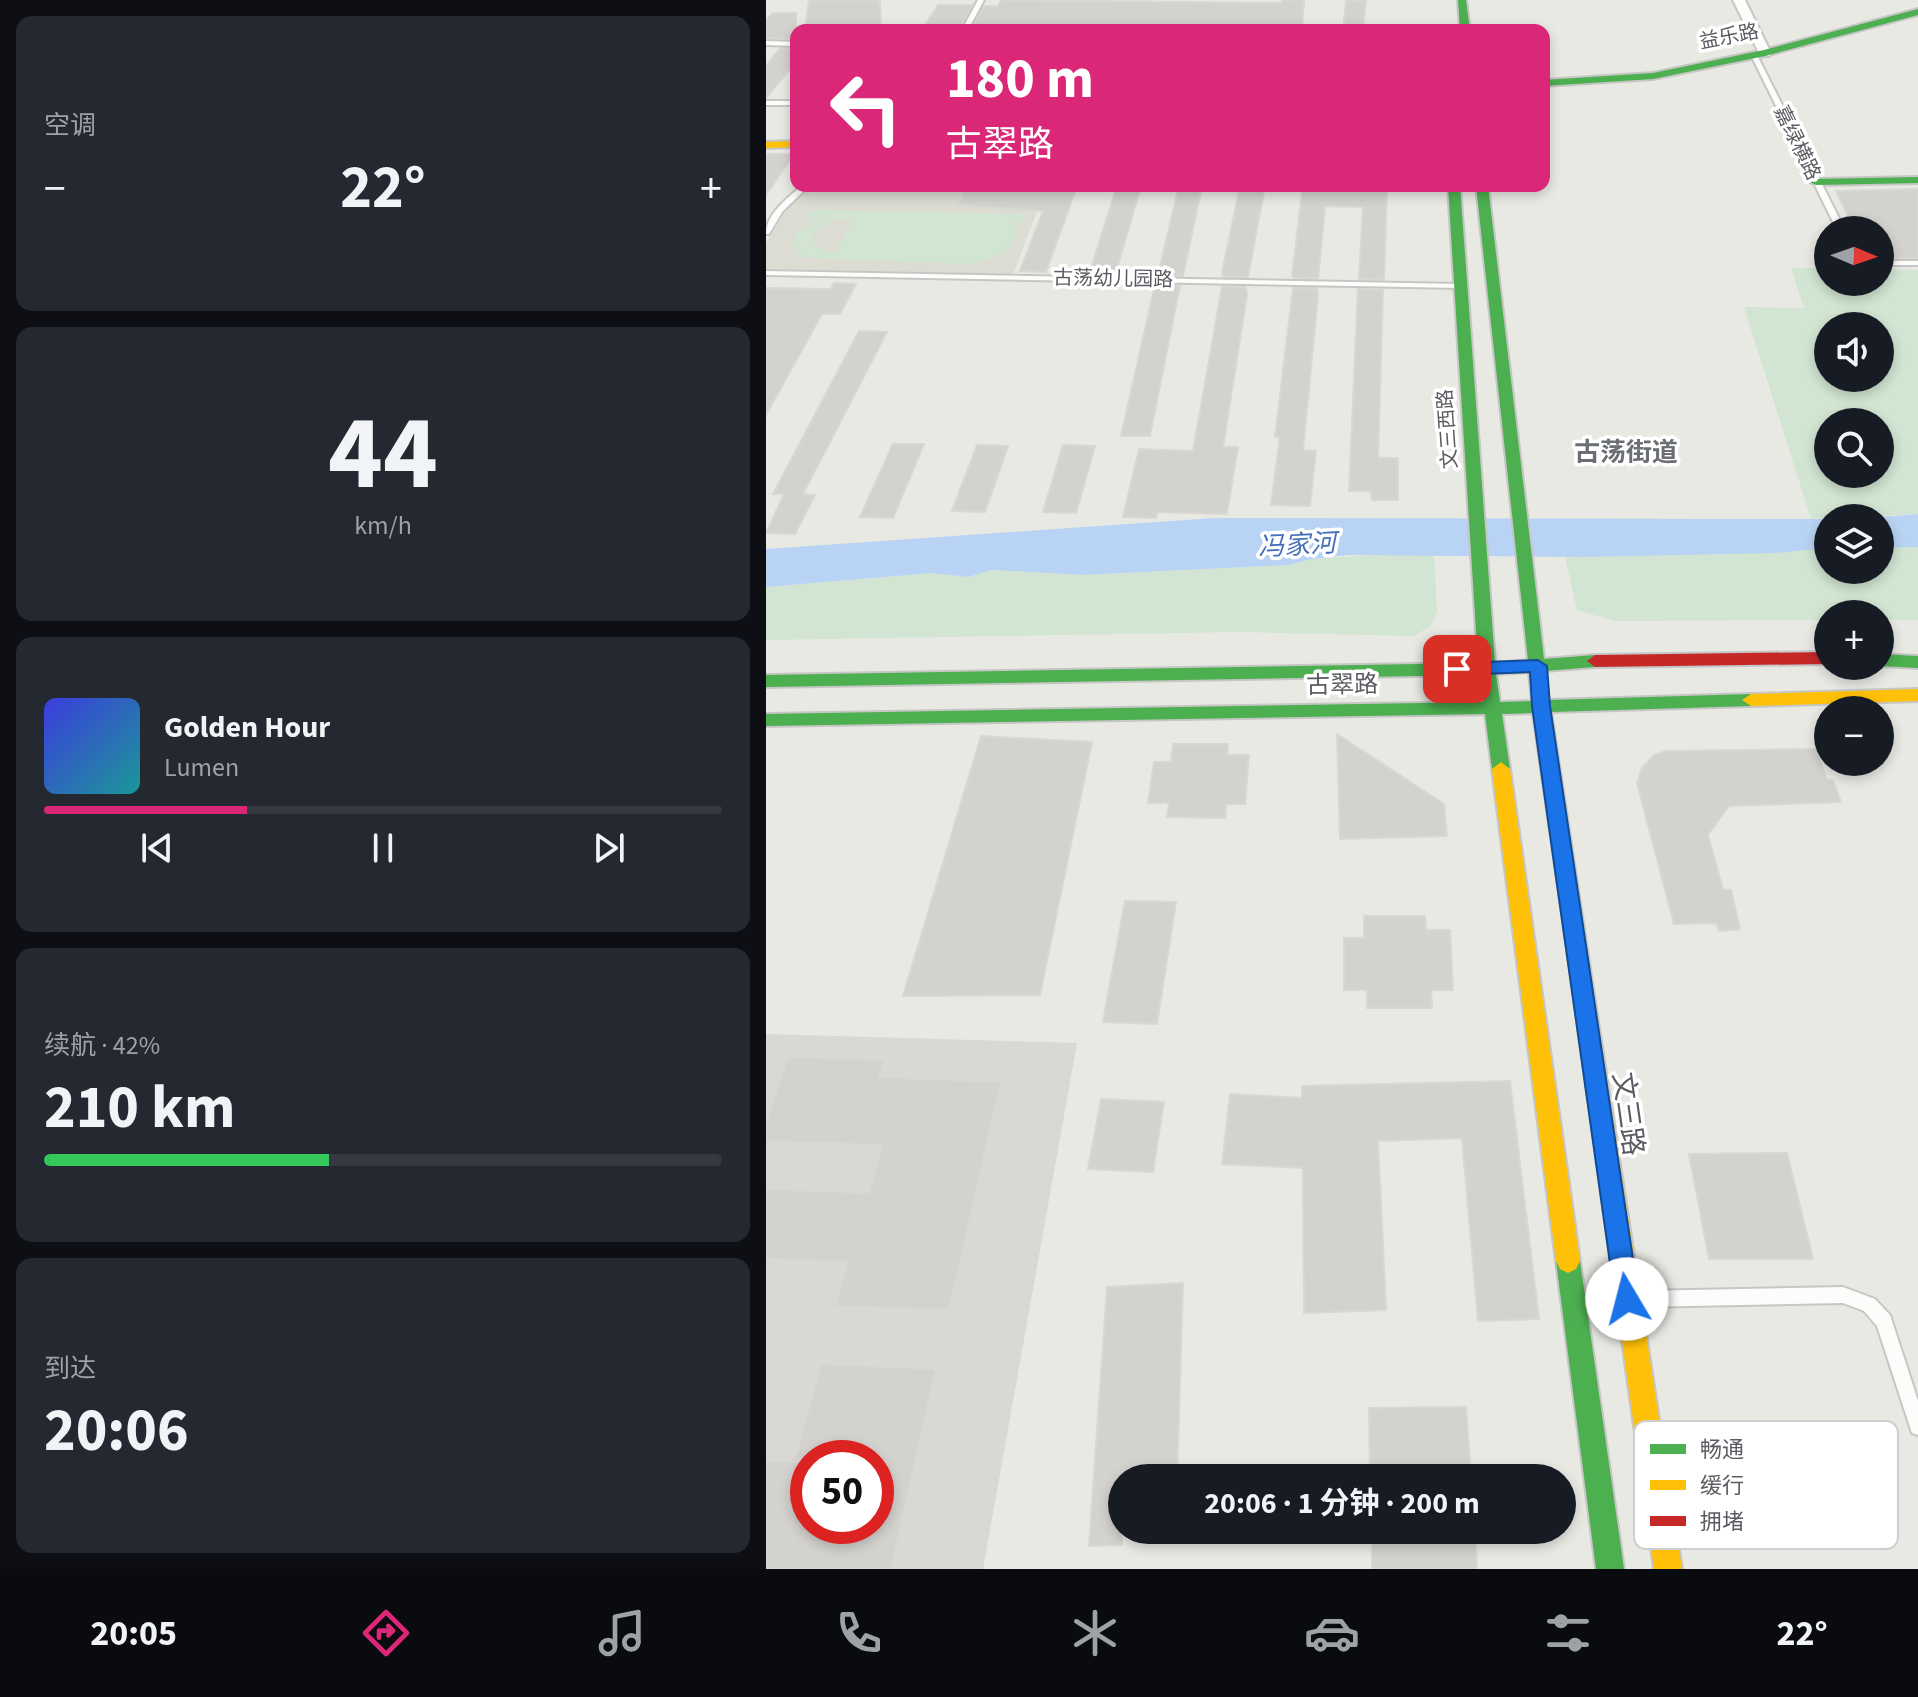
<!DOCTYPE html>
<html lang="zh">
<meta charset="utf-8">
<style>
:root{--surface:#171b24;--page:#242831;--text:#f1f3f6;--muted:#9ea1a6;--line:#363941;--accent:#db2777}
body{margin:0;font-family:"Source Sans 3","Noto Sans SC",sans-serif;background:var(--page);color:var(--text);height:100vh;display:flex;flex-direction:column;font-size:30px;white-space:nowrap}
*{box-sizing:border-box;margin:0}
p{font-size:26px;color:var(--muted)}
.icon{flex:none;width:44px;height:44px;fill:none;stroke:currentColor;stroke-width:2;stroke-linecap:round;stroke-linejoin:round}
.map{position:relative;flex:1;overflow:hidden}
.sheet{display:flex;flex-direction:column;gap:16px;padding:16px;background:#0d0f14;width:766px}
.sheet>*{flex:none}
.guide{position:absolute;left:24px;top:24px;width:760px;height:168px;border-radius:16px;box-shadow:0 4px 12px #0003;background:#db2777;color:#fff;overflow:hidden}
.needle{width:52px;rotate:92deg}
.buttons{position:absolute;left:1048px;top:216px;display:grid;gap:16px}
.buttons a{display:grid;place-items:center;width:80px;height:80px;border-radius:50%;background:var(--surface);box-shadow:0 4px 12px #0003;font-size:40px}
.speed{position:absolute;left:24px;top:1440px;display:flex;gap:16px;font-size:40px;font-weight:700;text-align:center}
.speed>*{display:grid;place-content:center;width:104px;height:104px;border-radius:50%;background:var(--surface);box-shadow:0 4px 12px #0003;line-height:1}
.speed .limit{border:12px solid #d22;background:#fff;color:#111}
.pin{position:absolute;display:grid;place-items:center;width:68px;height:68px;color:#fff;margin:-34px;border-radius:16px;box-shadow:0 4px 12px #0006}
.me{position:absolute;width:88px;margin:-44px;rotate:352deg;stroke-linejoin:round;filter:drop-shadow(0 0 6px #0008)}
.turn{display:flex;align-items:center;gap:28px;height:168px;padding:0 24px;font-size:36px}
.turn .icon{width:104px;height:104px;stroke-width:2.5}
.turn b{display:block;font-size:56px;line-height:68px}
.big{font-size:60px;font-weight:700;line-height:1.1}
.sheet .tile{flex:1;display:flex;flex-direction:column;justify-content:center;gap:12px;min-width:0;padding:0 28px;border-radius:16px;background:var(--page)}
.sheet .dial{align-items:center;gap:0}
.dial b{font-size:104px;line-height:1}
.song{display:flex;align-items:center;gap:24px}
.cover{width:96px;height:96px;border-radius:12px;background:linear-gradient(135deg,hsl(240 70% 55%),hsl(180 70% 35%))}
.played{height:8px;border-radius:4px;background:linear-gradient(90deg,var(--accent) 30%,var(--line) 30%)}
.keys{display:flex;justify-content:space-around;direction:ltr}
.heat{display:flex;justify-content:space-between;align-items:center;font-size:44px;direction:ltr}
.charge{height:12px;border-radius:6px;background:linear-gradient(90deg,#34c759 42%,var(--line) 0)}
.trip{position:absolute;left:342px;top:1464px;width:468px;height:80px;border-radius:40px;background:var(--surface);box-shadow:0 4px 12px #0003;font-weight:700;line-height:80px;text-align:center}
.dock{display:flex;height:128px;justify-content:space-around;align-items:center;background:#090b0e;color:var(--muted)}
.dock .icon{width:56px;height:56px}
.dock .active{color:var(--accent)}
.dock b{font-size:36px;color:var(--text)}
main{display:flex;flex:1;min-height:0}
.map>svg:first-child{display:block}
.industrial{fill:#d9d8d4;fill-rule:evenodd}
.education{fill:#dddcd3}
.green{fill:#d1e5d2;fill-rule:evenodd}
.water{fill:#b8d3f3}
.building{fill:#d3d2cf;stroke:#d8d8d3;stroke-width:2}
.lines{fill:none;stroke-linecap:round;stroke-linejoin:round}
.lane-casing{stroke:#c6c6c4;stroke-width:4}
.street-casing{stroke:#c6c6c4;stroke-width:4}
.fast-casing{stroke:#c6c6c5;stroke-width:4}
.slow-casing{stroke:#c6c6c5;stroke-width:4}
.jam-casing{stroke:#c6c6c5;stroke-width:4}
.lane{fill:#fcfcfb;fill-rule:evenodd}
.street{fill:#fcfcfb;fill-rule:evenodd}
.fast{fill:#4caf50;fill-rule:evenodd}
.slow{fill:#ffc107;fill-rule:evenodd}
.jam{fill:#c62828;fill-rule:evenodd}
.route{fill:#1a73e8;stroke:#114b97;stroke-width:2}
.labels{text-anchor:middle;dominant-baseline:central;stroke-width:7;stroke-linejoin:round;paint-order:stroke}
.far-street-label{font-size:20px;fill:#5a5c61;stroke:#fff}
.street-label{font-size:24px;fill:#5a5c61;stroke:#fff}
.far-district-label{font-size:26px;font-weight:bold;fill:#6b6e73;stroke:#fff}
.water-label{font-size:26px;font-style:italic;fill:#4772bb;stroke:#fff}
.near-street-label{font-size:28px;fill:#5a5c61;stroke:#fff}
.key{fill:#fff;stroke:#ceced0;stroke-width:2}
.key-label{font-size:22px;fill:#5a5c61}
</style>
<main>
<section class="sheet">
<div class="tile"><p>空调</p>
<div class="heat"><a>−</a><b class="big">22°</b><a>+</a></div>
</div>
<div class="tile dial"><b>44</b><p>km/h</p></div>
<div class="tile">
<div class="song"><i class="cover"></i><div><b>Golden Hour</b><p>Lumen</p></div></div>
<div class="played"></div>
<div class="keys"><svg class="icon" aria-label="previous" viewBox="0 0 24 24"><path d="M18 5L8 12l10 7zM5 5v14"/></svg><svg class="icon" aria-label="pause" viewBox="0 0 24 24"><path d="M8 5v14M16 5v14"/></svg><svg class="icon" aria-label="next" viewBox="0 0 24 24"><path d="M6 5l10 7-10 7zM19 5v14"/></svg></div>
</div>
<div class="tile"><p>续航 · 42%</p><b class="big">210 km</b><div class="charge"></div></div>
<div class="tile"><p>到达</p><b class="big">20:06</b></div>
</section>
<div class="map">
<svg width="1152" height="1569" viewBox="0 0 1152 1569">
<rect width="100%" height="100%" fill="#e9e9e4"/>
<path class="industrial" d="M0,1034L311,1043L217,1569H0ZM42,1458H110V1526H42Z"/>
<polygon class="education" points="47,186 281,186 247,274 0,269 0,243 22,208"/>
<g class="green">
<path d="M45,210L262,214L258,222H248L252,233C243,255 221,262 199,264L40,258L30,253L26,245L30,234L51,219L40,218ZM89,218L69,253L50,246L45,240C53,222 71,218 89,218Z"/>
<path d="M1025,268H1062V282H1114V269L1152,270V514L1045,519L978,307L1038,308ZM1062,326H1114V378H1062ZM1062,422H1114V474H1062Z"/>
<polygon points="1152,547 1152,620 1114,620 1114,614 1062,614 1062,620 848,621 811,610 799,557 1062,548 1062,570 1114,570 1114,548"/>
<polygon points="627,554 668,555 671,612 664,627 647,636 477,632 0,640 0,587 166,573 202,577 226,570 317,575 523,565 546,559"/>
</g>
<g class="water">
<polygon points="1152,514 1152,547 1114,548 1114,518 1103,518"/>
<polygon points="448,518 1062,519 1062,548 1008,553 815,557 583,555 546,559 523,565 317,575 226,570 202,577 166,573 0,587 0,549"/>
</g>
<g class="building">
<polygon points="43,0 114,0 115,30 39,30"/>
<polygon points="235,0 515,3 516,0 538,0 536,30 205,30 218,6 232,6"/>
<polygon points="580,1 600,1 597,30 577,30"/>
<polygon points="172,5 206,5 193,30 156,30"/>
<polygon points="7,13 30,13 30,39 0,38 0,20"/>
<polygon points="14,48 30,49 30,62 0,98 0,66"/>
<polygon points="0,154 28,154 0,195"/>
<polygon points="200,186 311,186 280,272 254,271 277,211 192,205"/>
<polygon points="351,186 375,186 350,272 324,272"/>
<polygon points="413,186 436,186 417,276 392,275"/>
<polygon points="474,186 499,186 482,277 458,277 456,273"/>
<polygon points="537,186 621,186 618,280 593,279 597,207 559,206 552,278 528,278 526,275"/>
<polygon points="1152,189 1152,258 1114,258 1114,230 1089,230 1070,191"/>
<polygon points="68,283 90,284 74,314 56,314 0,415 0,288 65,289"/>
<polygon points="389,285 414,286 384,436 355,436"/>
<polygon points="456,287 480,287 481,295 457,447 472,447 461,514 391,512 390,518 357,517 373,449 427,451"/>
<polygon points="527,288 551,288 552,296 537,450 550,451 544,506 505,505 514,437 509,437"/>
<polygon points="592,289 617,290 612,458 632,458 632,500 606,500 605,491 583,491"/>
<polygon points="93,331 121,332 37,494 49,495 29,534 0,533 18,494 7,494"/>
<polygon points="127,444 158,444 127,518 94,517"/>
<polygon points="211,445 242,446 219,512 186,511"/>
<polygon points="297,445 329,446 310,513 277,512"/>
<polygon points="571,734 678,804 681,836 574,839"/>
<polygon points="215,736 326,742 274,995 137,996"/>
<polygon points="407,744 462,744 461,755 483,755 479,804 460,804 459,818 401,817 403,803 382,803 388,762 405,762"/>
<polygon points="1050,749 1061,780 1067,780 1075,802 963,806 942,835 957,890 965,890 974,929 953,931 950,923 908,924 871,783 876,768 888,755 900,751"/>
<polygon points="359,901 410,902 391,1024 337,1022"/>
<polygon points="598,916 659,916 660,930 684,930 687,990 665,990 666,1008 601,1008 601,990 578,990 578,938 598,938"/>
<polygon points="22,1057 118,1060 113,1077 235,1082 183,1310 69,1306 82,1262 0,1259 0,1189 103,1193 116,1145 0,1141 0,1122"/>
<polygon points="744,1081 773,1319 712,1321 696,1138 612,1141 620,1310 538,1313 537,1168 456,1164 464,1094 536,1098 536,1086"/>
<polygon points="335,1099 398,1102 387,1172 322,1169"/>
<polygon points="1021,1153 1047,1259 943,1259 923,1154"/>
<polygon points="417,1283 411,1478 356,1478 356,1545 323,1546 341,1287"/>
<polygon points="55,1364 170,1369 125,1569 0,1569 0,1461 42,1463 42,1526 110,1526 110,1458 29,1458"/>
<polygon points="700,1407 705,1478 604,1478 603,1408"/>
<polygon points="606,1530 709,1530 711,1569 606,1569"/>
</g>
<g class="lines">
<g class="lane-casing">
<g id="lane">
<polygon points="212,0 218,0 202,30 196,30"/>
<polygon points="0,41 30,42 30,46 0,45"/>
<polygon points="988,53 991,55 1079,230 1071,230 985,55"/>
<rect x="0" y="101" width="30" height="4"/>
<path d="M35,186H43L17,211L3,234H0C0,214 21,199 35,186Z"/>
<rect x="1114" y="261" width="38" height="4"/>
<polygon points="0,271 695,284 699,286 695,288 0,275"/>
<polygon points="1077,1287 1109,1299 1124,1315 1152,1401 1152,1435 1146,1433 1144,1427 1111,1326 1098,1311 1077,1303 872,1307 866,1305 864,1299 866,1293 872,1291"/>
</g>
</g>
<g class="street-casing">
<polygon id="street" points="967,0 979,0 1005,53 1003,56 993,53"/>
</g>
<g class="fast-casing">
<g id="fast">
<polygon points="692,0 700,0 704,30 694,30"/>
<polygon points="1152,9 1152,15 999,56 887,79 778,86 778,80 887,73 998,50"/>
<polygon points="1152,177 1152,183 1050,185 1044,182 1050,179"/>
<path d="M682,186H694L729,663L762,660L710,186H722L778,659L829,655L837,661L829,667L779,671L783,700L985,694L994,700L985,706L785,712L824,969L821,975L814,978L807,975L804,969L767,713L736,714L744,769L735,776L726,769L719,714L0,726V714L717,702L713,675L0,687V675L712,663ZM763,672L766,701L734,702L730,674Z"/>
<polygon points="1114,654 1152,656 1152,668 1114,666"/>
<polygon points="802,1249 810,1253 814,1261 858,1569 830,1569 790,1261 794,1253"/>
</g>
</g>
<g class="slow-casing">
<g id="slow">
<polygon points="30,141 30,147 0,148 0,142"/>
<polygon points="1152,689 1152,701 985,706 976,700 985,694"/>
<polygon points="735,762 744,769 814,1261 810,1269 802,1273 794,1269 790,1261 726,769"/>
<polygon points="814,960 821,963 824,969 916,1569 888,1569 804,969 807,963"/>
</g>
</g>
<g class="jam-casing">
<polygon id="jam" points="1062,652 1062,664 829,667 821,661 829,655"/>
</g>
<use href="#lane" class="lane"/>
<use href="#street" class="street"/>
<use href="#fast" class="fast"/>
<use href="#slow" class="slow"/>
<use href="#jam" class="jam"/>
</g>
<polygon class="route" points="772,660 781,666 784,706 873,1299 869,1307 861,1311 852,1307 849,1299 766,706 764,672 691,675 683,669 691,663"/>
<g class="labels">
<g class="far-street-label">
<text transform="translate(963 37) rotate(-11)">益乐路</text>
<text transform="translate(1031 143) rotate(64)">嘉绿横路</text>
<text transform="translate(347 279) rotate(1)">古荡幼儿园路</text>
<text transform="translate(682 429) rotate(-94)">文三西路</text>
</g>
<g class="street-label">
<text transform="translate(576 685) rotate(-1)">古翠路</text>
</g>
<g class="far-district-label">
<text x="860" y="452">古荡街道</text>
</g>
<g class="water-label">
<text transform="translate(531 545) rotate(-3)">冯家河</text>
</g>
<g class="near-street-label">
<text transform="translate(862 1114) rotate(82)">文三路</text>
</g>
</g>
<rect x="868" y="1421" width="264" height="128" rx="12" class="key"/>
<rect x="884" y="1444" width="36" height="10" fill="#4caf50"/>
<rect x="884" y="1480" width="36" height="10" fill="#ffc107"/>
<rect x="884" y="1516" width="36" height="10" fill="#c62828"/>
<g class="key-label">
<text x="934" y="1457">畅通</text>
<text x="934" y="1493">缓行</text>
<text x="934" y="1529">拥堵</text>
</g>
</svg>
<div class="buttons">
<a><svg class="needle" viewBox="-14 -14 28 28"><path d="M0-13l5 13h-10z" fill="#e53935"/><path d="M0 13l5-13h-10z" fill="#9ea1a6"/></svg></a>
<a><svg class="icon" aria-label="sound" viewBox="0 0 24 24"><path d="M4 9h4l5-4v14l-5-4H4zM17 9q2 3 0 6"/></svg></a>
<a><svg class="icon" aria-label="search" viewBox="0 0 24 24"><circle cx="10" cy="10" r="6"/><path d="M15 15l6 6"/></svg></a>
<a><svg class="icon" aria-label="layers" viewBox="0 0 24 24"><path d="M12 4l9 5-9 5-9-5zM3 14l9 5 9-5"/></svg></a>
<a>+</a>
<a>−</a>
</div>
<div class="speed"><div class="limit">50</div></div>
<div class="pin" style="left:691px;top:669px;background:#d93025"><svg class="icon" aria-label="arrive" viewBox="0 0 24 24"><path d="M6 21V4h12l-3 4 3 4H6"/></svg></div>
<svg class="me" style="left:861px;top:1299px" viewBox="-20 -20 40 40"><circle r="19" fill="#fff"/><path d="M0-13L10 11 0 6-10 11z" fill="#1a73e8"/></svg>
<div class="trip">20:06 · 1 分钟 · 200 m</div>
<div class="guide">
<div class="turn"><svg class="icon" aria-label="left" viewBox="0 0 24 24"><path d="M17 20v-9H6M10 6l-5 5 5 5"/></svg><div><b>180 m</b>古翠路</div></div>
</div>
</div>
</main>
<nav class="dock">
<b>20:05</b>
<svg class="icon active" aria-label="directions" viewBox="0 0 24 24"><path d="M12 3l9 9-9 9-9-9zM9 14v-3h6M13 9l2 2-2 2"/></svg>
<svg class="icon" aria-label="music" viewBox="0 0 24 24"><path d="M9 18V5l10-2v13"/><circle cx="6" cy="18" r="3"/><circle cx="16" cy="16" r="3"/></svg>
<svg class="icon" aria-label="phone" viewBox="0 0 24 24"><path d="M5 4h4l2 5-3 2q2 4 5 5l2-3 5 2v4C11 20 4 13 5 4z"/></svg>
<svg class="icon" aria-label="climate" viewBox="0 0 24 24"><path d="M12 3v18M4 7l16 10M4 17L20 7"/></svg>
<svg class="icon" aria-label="car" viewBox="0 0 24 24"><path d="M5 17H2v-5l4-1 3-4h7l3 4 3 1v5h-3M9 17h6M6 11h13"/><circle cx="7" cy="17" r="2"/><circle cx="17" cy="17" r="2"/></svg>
<svg class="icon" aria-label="filters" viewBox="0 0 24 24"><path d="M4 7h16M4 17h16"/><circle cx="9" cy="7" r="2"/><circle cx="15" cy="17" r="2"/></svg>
<b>22°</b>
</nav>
